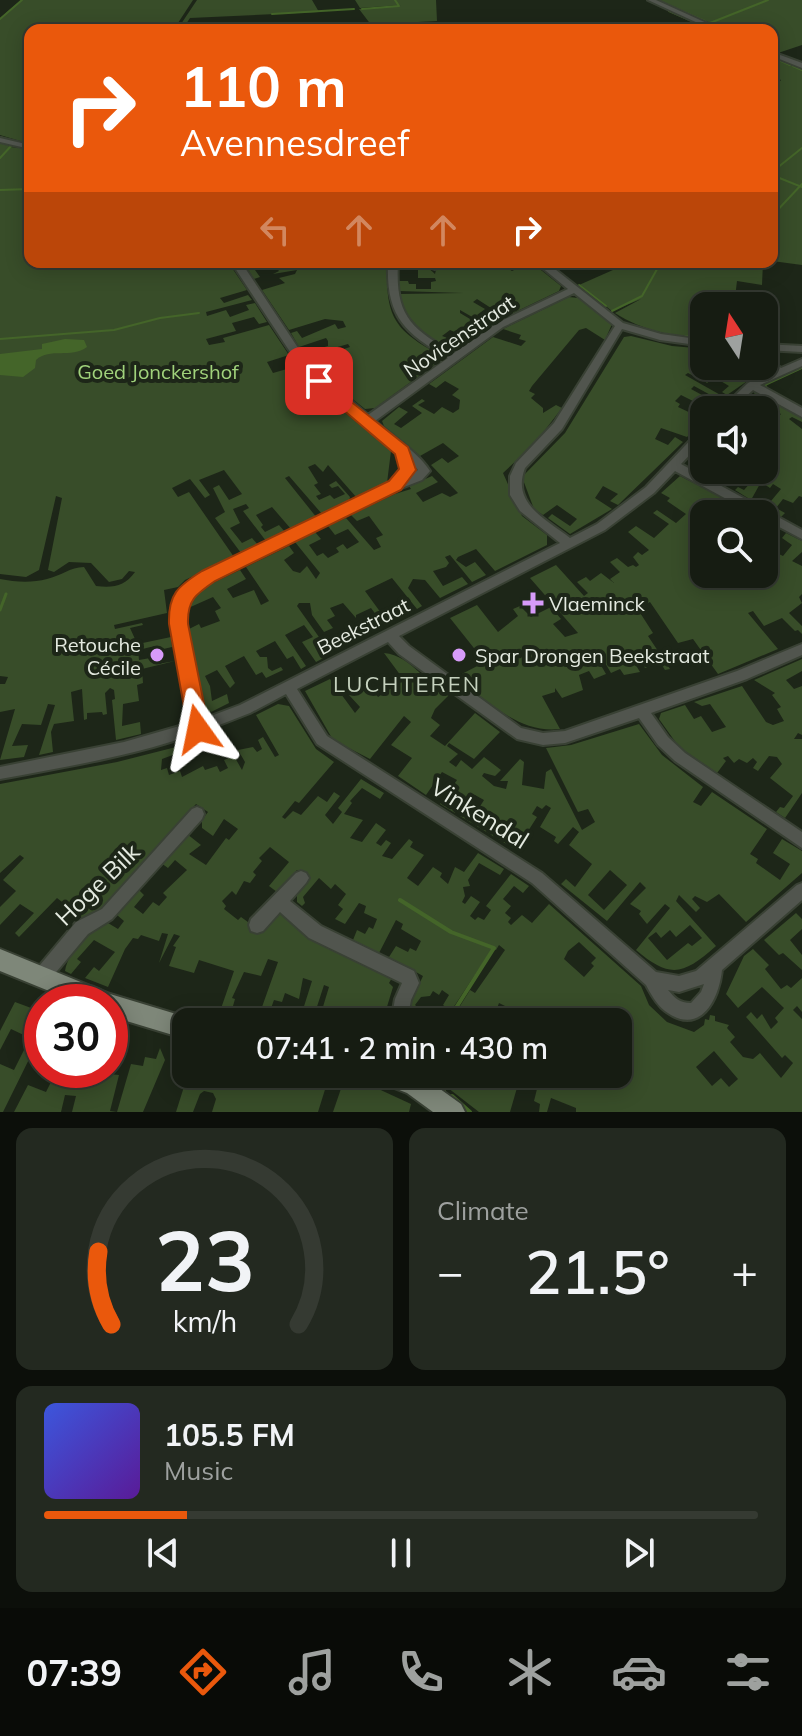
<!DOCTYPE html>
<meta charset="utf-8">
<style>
:root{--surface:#161c12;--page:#232920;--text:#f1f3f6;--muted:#9ea19f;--line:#353a32;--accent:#ea580c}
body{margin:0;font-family:Mulish,sans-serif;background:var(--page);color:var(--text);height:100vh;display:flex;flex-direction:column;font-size:30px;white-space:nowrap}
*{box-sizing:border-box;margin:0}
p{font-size:26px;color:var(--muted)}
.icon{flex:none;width:44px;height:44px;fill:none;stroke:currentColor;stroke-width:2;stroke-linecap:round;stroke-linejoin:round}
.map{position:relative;height:1112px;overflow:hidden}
.sheet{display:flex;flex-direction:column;gap:16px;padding:16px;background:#0c0f0a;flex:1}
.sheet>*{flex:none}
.banner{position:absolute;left:24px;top:24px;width:754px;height:244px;border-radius:16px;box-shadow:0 4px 20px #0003,0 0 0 2px var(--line);background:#ea580c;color:#fff;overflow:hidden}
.needle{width:52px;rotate:348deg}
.buttons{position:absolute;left:690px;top:292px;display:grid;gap:16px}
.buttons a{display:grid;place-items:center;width:88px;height:88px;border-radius:16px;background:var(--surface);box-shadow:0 4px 20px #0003,0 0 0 2px var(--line);font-size:40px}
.speed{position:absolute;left:24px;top:984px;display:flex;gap:16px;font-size:40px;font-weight:700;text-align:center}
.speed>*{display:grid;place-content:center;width:104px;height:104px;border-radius:50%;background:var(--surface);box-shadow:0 4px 20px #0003,0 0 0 2px var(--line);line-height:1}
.speed .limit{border:12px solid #d22;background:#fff;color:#111}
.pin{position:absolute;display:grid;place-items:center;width:68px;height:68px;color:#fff;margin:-34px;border-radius:16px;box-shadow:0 4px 12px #0006}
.me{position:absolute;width:88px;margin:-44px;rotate:348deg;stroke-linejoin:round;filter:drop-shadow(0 0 6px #0008)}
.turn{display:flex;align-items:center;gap:28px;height:168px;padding:0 24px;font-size:36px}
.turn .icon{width:104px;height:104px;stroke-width:2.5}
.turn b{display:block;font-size:56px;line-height:68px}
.lanes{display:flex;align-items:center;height:76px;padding:0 24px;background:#0003;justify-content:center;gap:40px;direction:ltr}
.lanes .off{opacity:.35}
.big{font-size:60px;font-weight:600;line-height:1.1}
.sheet .card{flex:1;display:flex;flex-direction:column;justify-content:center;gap:12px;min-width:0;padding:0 28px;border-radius:16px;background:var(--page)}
.sheet .dial{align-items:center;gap:0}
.dial svg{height:208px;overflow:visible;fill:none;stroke:var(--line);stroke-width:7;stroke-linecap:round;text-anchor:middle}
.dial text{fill:var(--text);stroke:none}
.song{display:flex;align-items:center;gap:24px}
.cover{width:96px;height:96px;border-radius:12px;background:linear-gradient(135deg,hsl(230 70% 55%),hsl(270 70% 35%))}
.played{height:8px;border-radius:4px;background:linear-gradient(90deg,var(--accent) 20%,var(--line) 20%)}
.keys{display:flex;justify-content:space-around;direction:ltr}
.heat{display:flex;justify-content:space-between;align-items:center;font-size:44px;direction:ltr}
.sheet .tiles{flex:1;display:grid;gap:16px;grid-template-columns:1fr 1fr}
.card:last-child{grid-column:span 2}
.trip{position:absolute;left:172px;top:1008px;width:460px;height:80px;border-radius:16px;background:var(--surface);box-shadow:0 4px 20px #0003,0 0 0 2px var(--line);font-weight:600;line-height:80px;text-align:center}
.tabs{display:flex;height:128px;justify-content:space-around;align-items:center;background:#090b07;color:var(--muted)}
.tabs .icon{width:56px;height:56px}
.tabs .on{color:var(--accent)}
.tabs b{font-size:36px;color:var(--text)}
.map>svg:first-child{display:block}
.green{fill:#384d29;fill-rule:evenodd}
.water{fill:#446529}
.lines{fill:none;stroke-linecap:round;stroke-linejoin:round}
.stream-far2{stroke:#446529;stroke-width:2}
.stream-far1{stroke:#446529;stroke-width:3}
.stream{stroke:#446529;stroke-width:4}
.minor-casing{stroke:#394134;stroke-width:4}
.major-casing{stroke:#394134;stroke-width:4}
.minor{fill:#51554e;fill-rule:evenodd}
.major{fill:#7e8779;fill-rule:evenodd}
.route{fill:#ea580c;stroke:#983908;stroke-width:2}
.poi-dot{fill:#d79bf9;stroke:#1d2618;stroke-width:3}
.labels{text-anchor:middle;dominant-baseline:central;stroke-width:8;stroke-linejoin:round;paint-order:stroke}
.street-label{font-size:20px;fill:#e4eae0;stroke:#1d2618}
.park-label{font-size:20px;fill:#a0d27b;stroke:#1d2618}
.poi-label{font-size:20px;fill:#e4eae0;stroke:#1d2618;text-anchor:start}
.neighbourhood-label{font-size:22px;letter-spacing:2px;fill:#c5d1be;stroke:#1d2618}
.near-street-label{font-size:24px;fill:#e4eae0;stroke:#1d2618}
</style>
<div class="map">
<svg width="802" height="1112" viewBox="0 0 802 1112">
<rect width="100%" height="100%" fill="#1d2618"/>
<g class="green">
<polygon points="21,0 193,0 176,26 136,25 131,30 30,30 30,144 0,135 0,18"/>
<polygon points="197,0 312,0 319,12 190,18 186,24 181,24"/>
<polygon points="355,0 436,0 437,21 418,22 421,30 375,30 359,9 401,5 360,8"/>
<polygon points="659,0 802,0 802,45 778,53 772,51 772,30 726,30"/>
<polygon points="772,56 802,69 802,265 772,261 772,91 781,80 772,76"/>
<path d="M0,142L11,145L10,147L30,149V262H202L205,267L228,262L247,290L220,298L224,303L248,295L252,300L206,312L207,316L226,310L230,317L249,310L246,305L255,303L267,322L259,324L254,317L232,323L236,331L206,339L209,345L225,342L223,338L269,325L289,355L267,362L273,373L287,369L285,364L294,362L317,387L286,401L297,405L314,396L318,399L325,396L391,451L387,483L357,498L328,465L323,472L315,464L308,467L318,483L314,485L321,494L316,496L319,500L330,495L334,499L345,494L338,486L332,488L329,485L336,481L350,497L349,501L322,514L289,476L285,478L317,518L291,529L272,507L256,515L263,525L261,527L265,532L279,525L285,532L266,541L243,511L249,508L246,504L233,509L240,523L230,528L242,543L252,538L258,545L241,553L215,518L225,512L213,488L219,485L229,500L242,494L224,470L199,480L210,495L205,498L190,479L172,488L178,497L189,492L234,557L185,580L178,587L164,590L167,613L114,625L115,629L142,623L143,625L130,628L135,639L118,643L119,648L171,637L172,647L159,650L155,646L138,650L139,660L156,657L158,664L175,661L142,669L143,683L137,685L139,701L123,704L122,726L140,722L141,734L116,740L112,700L115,699L114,690L110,688L105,693L107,714L103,715L102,712L87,713V719L84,720L82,689L71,692L74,721L54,724L51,732L53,752L39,755L55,705L48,704L41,725L22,724L12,746L28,745L24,757L0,760L15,709L0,712V684H5L8,677L0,676V579C15,582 32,583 47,579C61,576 70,567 84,567L96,586C114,588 125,586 135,572L129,571L122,579L109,582L91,563L69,562L54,572L48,570L62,498L56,496L39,570L26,577L0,574Z"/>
<path d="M243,262H387C386,316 392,329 440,355L441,360L375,408L365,409L320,373L308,359L321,355L316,358L321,365L341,357L338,351L350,347L348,344L306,356L304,353L328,346V341L326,338L299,347L291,333L297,331L302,338L335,324L338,329L346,327L343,321L325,319L289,330L262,290L285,283L279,278L295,274L297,270L273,274L279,271L275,266L255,270L260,277L254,279Z"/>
<path d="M400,262C415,262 427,265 435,274L436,270H450V262H513L504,266L512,271L531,262L561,286L559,291L505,317L477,299L473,302L485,309L477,315L488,320L496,316L500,319L488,326L460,310V313L485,328L473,336L468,333L464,336L450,330L442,336L464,344L451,349C427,337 405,322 400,294L463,293L399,291V281H408L409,284H416V289H431V282L436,281L435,278H418V269L404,267Z"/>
<path d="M631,262H763L762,285L737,281L734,306H704V338C671,336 643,331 615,313L641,299L612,311L579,285Z"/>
<polygon points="569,297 578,298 612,324 605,340 586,328 579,330 532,386 529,391 535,394 531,398 543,408 543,413 556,405 562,408 535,443 503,473 522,516 547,535 547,545 495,571 476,549 458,557 456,560 466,567 475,562 486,575 472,582 450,555 445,557 449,563 446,567 433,571 443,586 462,577 468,584 440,598 425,580 413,579 408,588 422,606 417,609 392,578 365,591 389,624 369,633 363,626 380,620 371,608 356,615 356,618 343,603 330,608 335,616 327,620 333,628 324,632 312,615 310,603 299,603 297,606 331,654 316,662 302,642 313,637 304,625 285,635 306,666 301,669 293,656 287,659 275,641 256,651 260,657 267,657 268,668 272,671 281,667 283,670 266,678 262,672 256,675 244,656 225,666 235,683 230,688 217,670 205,676 210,686 212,701 227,694 229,703 211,712 204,708 189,629 199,624 201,628 220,621 215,611 221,608 213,597 186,609 196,591 240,570 246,579 227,589 233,598 254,590 261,605 269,601 246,567 289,546 294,553 284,560 293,571 300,573 307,566 316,579 320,573 295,542 315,532 321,539 309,545 317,556 323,553 328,558 339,552 336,548 343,544 347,549 359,542 348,529 335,535 328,526 346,518 374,550 381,547 376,538 383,535 369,516 357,521 351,515 395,494 411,489 409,486 432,476 438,482 416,493 423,502 442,493 450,497 458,493 431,465 442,458 448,463 459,456 443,443 420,456 384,426 382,421 399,407 408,412 394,424 401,428 422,413 412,406 422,399 425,401 418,405 434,414 442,407 453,413 459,409 460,400 452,395 459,389 445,381 436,388 429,384 493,337 521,346 526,341 519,339 521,335 503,329"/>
<polygon points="631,336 672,346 695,348 696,363 703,359 704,366 728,366 727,369 731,374 740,374 738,366 759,366 759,373 727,395 722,392 729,386 714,377 707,383 703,380 709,375 705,372 698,378 688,373 685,375 724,397 715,406 711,404 716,398 694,386 691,389 702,395 699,399 704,402 701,405 681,395 675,401 680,404 678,407 695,415 700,410 693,405 704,410 704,419 687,437 661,428 655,439 668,445 675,437 683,442 618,505 610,501 618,494 603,486 595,498 612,509 570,534 548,518 552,514 570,526 577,519 557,505 543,515 534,509 522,477 565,433 624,337"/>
<polygon points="756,392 802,417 802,422 792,417 789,419 802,429 802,497 799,496 793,503 783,499 776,508 785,513 781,517 759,504 771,501 781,489 773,484 770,488 761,482 751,500 735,490 738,487 744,490 752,481 733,471 725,480 729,483 726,486 693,468 689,461 702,449 704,470 764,470 764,425 769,427 781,414 760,403 756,408 759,410 736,410"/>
<path d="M680,476L721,497L704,514V574H764V521L776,528L769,536L774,539L771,543L780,549L777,553L783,556L792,545L782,538L786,533L802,541V552L792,561L802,566V594L799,597L802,603L789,613L802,626V634L798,630L795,631L782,618L764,626L753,611L748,613L778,649L718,674L693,639L678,643L650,602L637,608L653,633L648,636L670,669L665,670L660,662L645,668L635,652L631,657L640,672L624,675L620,669L611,673L604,661L599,662L606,674L594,679L589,671L579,675L583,690L562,698L555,688V692L542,696L560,729C518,734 487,700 456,677L485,662L450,618L477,605L498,632L518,616L513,609L520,606L531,617L551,607L561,619L553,624L565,637L578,633L530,578L556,565L584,596L588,593L577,582L586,577L590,581L601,573L614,583L610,579L620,572L610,562L617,558L628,567L633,565L636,567L639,565L633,557L638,552L642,555L649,550L628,532L636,526L654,538L669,524L653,513L657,510L676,523L686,514L667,501L670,498L661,493Z"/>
<path d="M384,653C413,656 426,686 449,695L435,709L431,718L440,725L430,736L445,746L475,713L500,732L474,759L449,743L447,746L458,754L449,762L456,767L461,760L472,769L484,757L501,770L495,776L484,773L482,776L494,786L506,789L508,781H500L520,759L524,762L522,785L544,789L546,772L551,769L582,830L595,822L588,809L578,812L546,748L571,745L639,724L662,755L703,787L693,802L701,806L712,792L767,829L750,854L758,859L756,863L780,880L790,864L773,853L782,839L802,851V873L746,922L719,894L707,902L695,896L692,899L700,908L696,912L679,895L676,901L716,946C684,974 671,980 636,950L670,908L665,904L647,924L639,914L641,911L630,904L646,888L640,882L607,921L561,884L566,879L575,887L592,864L569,845L579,832L573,827L558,844L554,841L556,837L540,827L551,808L546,805L542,809L537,806L532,814L537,817L516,850L460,816L464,810L474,816L484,800L475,795L468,804L463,802L455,813L440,804L457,780L442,772L426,795L398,776L412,758L391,745L411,722L404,716L370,759L333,740L305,691L330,679L355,713L360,707L349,695L359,690L365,691L360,683L365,680L378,697L401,682V676ZM610,870L627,885L604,910L588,895ZM690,925L702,938L692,946L688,943L667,960L648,938L656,932L661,938L670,930L676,937Z"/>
<polygon points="802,659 802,671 786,680 794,689 802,686 802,735 798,733 794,739 802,739 802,793 785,818 776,812 780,807 784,808 793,796 770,778 782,764 777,757 769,756 758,771 753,768 757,762 753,758 747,763 739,759 734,763 728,756 723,758 726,761 717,773 679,747 659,719 661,713 685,705 694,719 701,716 712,732 726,727 710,704 702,706 694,702 742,686 766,722 773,725 784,721 777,709 781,707 772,695 775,693 754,680"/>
<path d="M278,704L289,706L316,749L334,762L299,803L295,801L282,817L285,819L293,811L301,815L318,796L327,802L334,792L340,796L325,815L333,824L342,812L338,808L361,779L384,793L380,799L362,788L350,801L352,803L344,814L363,820L350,838L362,842L376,823L386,830L376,843L381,846L386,840L391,843L382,856L392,859L409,839L413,842L410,847L424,855L407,878L418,886L433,867L442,873L440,877L448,884L455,867L464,872L478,853L504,869L500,875L479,863L468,880L470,886L463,887L465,896L462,902L465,904L471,896L480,902L470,916L475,920L478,917L484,920L491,910L486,906L511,874L529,886L523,893L514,886L503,899L511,906L505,913L511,918L508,922L511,925L522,915L532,923L549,904L641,986L649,1005L667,1022L694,1032L704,1025L705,1019L709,1020L710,1015L715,1016V1021L729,1025L727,1028L735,1037L730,1042L743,1057L753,1059L760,1053L781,1078L793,1063L785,1055L782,1058L746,1017L751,1012L757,1019L762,1014L771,1029L778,1022L775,1018L784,1008L762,987L738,1008L726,994L744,956L753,949L769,965L765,969L781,989L787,985L791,988L802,978V1012L797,1006L793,1010L802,1019V1112H576V1108L551,1098L547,1112H539L540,1104L534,1101L539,1081L523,1074H618V1022H502L507,1007L499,1003L492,1022H486L490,1009L484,1006L479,1022H450L470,990L475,993L505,950L499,945L496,950L492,949L451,1011L443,1005L449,995L442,990L439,995L433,991L430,996L421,997L415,1005L424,1013L421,1018L423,1022H407L409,1006L423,976L389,957L396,946L408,952L410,948L416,951L421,941L401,929L403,924L396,920L379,953L353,940L357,930L365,934L369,927L373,929L377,919L364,913L366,906L359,903L345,924L335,919L343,909L338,905L346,894L335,884L331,889L319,878L303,897L305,903L302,906L297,902V891L308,879L297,870L277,892L269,886L289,862L270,847L259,858L262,861L253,872L256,875L250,883L244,881L236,895L232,891L222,901L226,906L224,909L238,920L241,917L259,930L272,915H286L393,976L389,983L393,987L386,1010L387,1022H379L383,1018L376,1009L367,1017L371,1022H327L329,1012L322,1010L329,987L324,985L312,1022H299L312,981L303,978L299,999L285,993L282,1002L274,1000L266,1022L257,1021L278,962L268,959L261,976L244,972L232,998L235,999L233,1006L250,1011L246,1022L217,1020L234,971L199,960L194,973L169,966L176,947L173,946L180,936L174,934L159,963L168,934L162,933L159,941L141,935L138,939L133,938L125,949L108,987L85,978L94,967L99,971L115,952L94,940L77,959L81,962L71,974L65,971C69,949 89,933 108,923L118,929L124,921L117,915L139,890L144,895L134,907L143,914L153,902L159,906L167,897L163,893L187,870L175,860L168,868L161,863L187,834L201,845L189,854L206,865L226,838L229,840L238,829L224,819L213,836L202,828V820L208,812L196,804L96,916L86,921L57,898L19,937L15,933L34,913L20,904L0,925V907L16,891L3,880L24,858L20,855L0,873V784L117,762L180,746L181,752L162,759L161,770L167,768L169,775L180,771L182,777L203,766L205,770L217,766L220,772L228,768L224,760L234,756L242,770L245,762L238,750L253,747L257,752L262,749L258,740L263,737L275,757L279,755L256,715ZM579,942L596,958L591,963L594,966L584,977L564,959L568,951ZM714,1051L738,1079L729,1087L721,1078L712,1086L696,1067Z"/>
<polygon points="796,913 802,919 802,929 790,940 802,955 802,970 783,953 779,955 764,940"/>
<polygon points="15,1002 42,1012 42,1033 3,1112 0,1112 0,1064 14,1070 30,1038 11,1029 0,1050 0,1031"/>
<polygon points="160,1048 165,1060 143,1112 72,1112 76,1096 65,1095 61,1112 14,1112 28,1085 46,1092 57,1070 78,1070 76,1087 84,1088 89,1072 119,1075 110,1111 117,1112 131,1064 143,1066 145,1057 156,1059"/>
<polygon points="188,1074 300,1074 328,1080 318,1112 212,1112 216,1099 213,1093 204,1091 200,1094 193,1112 176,1112"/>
<polygon points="346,1074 411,1104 409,1112 333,1112"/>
<polygon points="430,1074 480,1074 496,1081 498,1077 504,1080 505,1074 521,1074 510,1112 479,1112"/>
</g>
<path class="water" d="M65,339L84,340L87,347C71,359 50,347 36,360L35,368L23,377L0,375V354L42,349V344Z"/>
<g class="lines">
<g class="stream-far2">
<polyline points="657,0 705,21"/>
<polyline points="362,9 399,6 395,0"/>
<polyline points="669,11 692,21"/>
<polyline points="272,14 354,9"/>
<polyline points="0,19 22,0"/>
<polyline points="710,23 768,0"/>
<polyline points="702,26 712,30"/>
<polyline points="720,27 726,30"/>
<polyline points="699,30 700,25"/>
<polyline points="772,57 790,65"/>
<polyline points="793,66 802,70"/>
<polyline points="0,137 30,145"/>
<polyline points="0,142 30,148"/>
<polyline points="0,158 12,145"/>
<polyline points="772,172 802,148"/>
<polyline points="772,175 802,187"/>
<polyline points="0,190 30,189"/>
<polyline points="772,216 802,184"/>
<polyline points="579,285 606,306"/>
<polyline points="612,311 642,296 661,262"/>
<polyline points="685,336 704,337"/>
<polyline points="0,339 114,330 160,318 199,313"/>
<polyline points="769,391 765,385 802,368"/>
</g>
<polyline class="stream-far1" points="0,610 6,594"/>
<g class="stream">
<polyline points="400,900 451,932 494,948 447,1022"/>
<polyline points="424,1074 444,1090"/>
<polyline points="452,1096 470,1112"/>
</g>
<g class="minor-casing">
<g id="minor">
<polygon points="648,0 656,0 722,30 713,30"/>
<polygon points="772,52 802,63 802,68 772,56"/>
<polygon points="0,138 30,145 30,149 0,142"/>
<path d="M231,262H241L310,366L368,415L448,358C403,332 386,316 388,262H398C395,315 410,328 454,353L497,323L568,289L535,262H546L623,323L661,334L704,340V346L660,340L622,329L562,429L525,468C511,504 546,519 570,538L597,524L646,487L700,430L704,429V440L681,464L802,530V539L764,519V514H754L675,471L654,493L605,530L399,636L409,646L521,728L543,733L565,731L737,671L802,644V655L747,679L651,713L668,737L685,753L802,832V848L675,761L658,745L639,718L565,743L543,745L517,739L399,654L388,642L297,689L327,736L542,873L656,972L679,976L696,971L797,885L802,883V900L722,970C719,1000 700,1037 665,1011C656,1004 651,994 646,985L532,883L317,744L286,694L250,713L204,731L198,735L195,734C132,756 65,767 0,779V767L124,742L190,723C186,702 182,681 178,661C171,621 164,595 205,573L391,483L402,469L398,453L302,370ZM574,293L615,326L554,423L516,463L510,476V495L520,511L560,543L240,705L203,719C198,693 177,621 189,599C194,590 204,584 213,579L399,489L422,480L430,471C418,452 392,436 375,421L503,327ZM412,463L418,470L409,476L414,470ZM704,984L701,992L691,1003C679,1003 675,998 668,990L679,992Z"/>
<polygon points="416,262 449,262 435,269"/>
<polygon points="764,344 802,346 802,352 764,350"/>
<polygon points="764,355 781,368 802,359 802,366 760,385 802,408 802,417 753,390 731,410 720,410 748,383 773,371 764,363"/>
<polygon points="197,807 202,809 204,814 202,819 112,919 88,934 47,983 41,985 35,983 33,977 35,971 76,922 102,909 192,809"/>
<polygon points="301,871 306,873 309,878 306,883 290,901 321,926 414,971 419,983 411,1000 407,1022 391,1022 395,999 402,983 309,938 280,912 263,931 257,933 251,931 249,925 251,919 296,873"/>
</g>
</g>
<g class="major-casing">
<g id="major">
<polygon points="0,949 110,994 186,1017 195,1022 186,1022 186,1039 110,1016 110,1002 76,1002 0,971"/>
<polygon points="376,1074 422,1076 461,1104 465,1112 433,1112 407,1093 379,1082"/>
</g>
</g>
<use href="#minor" class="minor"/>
<use href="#major" class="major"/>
</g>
<path class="route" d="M319,376L408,447L416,470L401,490L215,581C196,594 187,600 188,624L209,729L206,735L198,738L191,735L188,729L169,624C168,594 178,586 202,571L389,481L399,469L395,454L314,385L312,381Z"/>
<g class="poi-dot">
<path d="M529 591h8v8h8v8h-8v8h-8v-8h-8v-8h8z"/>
<circle cx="157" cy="655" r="8"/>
<circle cx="459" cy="655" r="8"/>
</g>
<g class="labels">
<g class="street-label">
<text transform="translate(459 336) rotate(-34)">Novicenstraat</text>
<text transform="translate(363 626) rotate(-27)">Beekstraat</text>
</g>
<g class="park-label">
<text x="158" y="371">Goed Jonckershof</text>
</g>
<g class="poi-label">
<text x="549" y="603">Vlaeminck</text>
<text x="141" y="644" text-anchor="end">Retouche<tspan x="141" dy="23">Cécile</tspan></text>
<text x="475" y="655">Spar Drongen Beekstraat</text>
</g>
<g class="neighbourhood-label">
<text x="407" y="684">LUCHTEREN</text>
</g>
<g class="near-street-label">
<text transform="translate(480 813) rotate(32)">Vinkendal</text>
<text transform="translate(97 884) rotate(-44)">Hoge Bilk</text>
</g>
</g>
</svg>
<div class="buttons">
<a><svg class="needle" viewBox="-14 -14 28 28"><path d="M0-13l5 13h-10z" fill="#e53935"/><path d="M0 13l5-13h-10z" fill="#9ea19f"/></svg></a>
<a><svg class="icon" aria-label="sound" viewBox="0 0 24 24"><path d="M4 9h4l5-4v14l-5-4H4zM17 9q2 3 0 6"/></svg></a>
<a><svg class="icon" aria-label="search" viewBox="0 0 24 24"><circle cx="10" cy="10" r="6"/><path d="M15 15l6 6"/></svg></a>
</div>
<div class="speed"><div class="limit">30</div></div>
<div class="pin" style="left:319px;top:381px;background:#d93025"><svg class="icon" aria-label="arrive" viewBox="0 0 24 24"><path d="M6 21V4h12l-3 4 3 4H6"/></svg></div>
<svg class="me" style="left:198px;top:729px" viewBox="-20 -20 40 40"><path d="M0-17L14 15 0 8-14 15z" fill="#ea580c" stroke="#fff" stroke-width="4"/></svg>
<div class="trip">07:41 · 2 min · 430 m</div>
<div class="banner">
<div class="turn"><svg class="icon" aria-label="right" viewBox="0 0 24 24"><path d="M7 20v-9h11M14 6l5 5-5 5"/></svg><div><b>110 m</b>Avennesdreef</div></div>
<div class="lanes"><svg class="icon off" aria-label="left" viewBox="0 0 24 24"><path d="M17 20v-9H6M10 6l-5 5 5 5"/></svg><svg class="icon off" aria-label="ahead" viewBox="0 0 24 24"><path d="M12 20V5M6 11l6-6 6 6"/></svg><svg class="icon off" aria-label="ahead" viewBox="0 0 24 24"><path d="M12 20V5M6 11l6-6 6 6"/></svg><svg class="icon" aria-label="right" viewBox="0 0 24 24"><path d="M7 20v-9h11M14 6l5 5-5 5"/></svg></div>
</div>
</div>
<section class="sheet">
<div class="tiles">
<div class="card dial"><svg viewBox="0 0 100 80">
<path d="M14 69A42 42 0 1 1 86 69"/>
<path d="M14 69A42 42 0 0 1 9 41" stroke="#ea580c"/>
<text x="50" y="56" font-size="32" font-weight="700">23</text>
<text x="50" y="72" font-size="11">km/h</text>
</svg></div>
<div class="card"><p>Climate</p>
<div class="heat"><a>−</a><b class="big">21.5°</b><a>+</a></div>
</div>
<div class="card">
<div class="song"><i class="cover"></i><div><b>105.5 FM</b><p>Music</p></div></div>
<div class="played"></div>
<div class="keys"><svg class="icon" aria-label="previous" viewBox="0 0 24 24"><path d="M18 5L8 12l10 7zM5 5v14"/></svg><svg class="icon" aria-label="pause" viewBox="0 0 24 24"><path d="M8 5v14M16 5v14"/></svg><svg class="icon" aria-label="next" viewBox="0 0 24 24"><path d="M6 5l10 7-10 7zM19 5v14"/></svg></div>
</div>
</div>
</section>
<nav class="tabs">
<b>07:39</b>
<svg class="icon on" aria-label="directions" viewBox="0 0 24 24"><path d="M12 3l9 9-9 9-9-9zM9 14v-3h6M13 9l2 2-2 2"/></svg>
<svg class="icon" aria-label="music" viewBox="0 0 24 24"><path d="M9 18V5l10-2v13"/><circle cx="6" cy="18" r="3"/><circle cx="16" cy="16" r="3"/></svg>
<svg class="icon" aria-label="phone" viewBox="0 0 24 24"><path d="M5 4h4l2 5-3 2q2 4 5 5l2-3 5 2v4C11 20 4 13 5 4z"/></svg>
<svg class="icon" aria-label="climate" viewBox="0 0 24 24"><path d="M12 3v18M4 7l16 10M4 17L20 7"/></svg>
<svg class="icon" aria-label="car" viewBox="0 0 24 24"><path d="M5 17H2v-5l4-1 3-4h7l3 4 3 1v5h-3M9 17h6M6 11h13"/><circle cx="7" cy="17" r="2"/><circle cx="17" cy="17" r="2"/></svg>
<svg class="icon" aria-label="filters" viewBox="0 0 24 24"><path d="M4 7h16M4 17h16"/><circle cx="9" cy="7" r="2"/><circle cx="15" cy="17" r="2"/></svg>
</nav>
